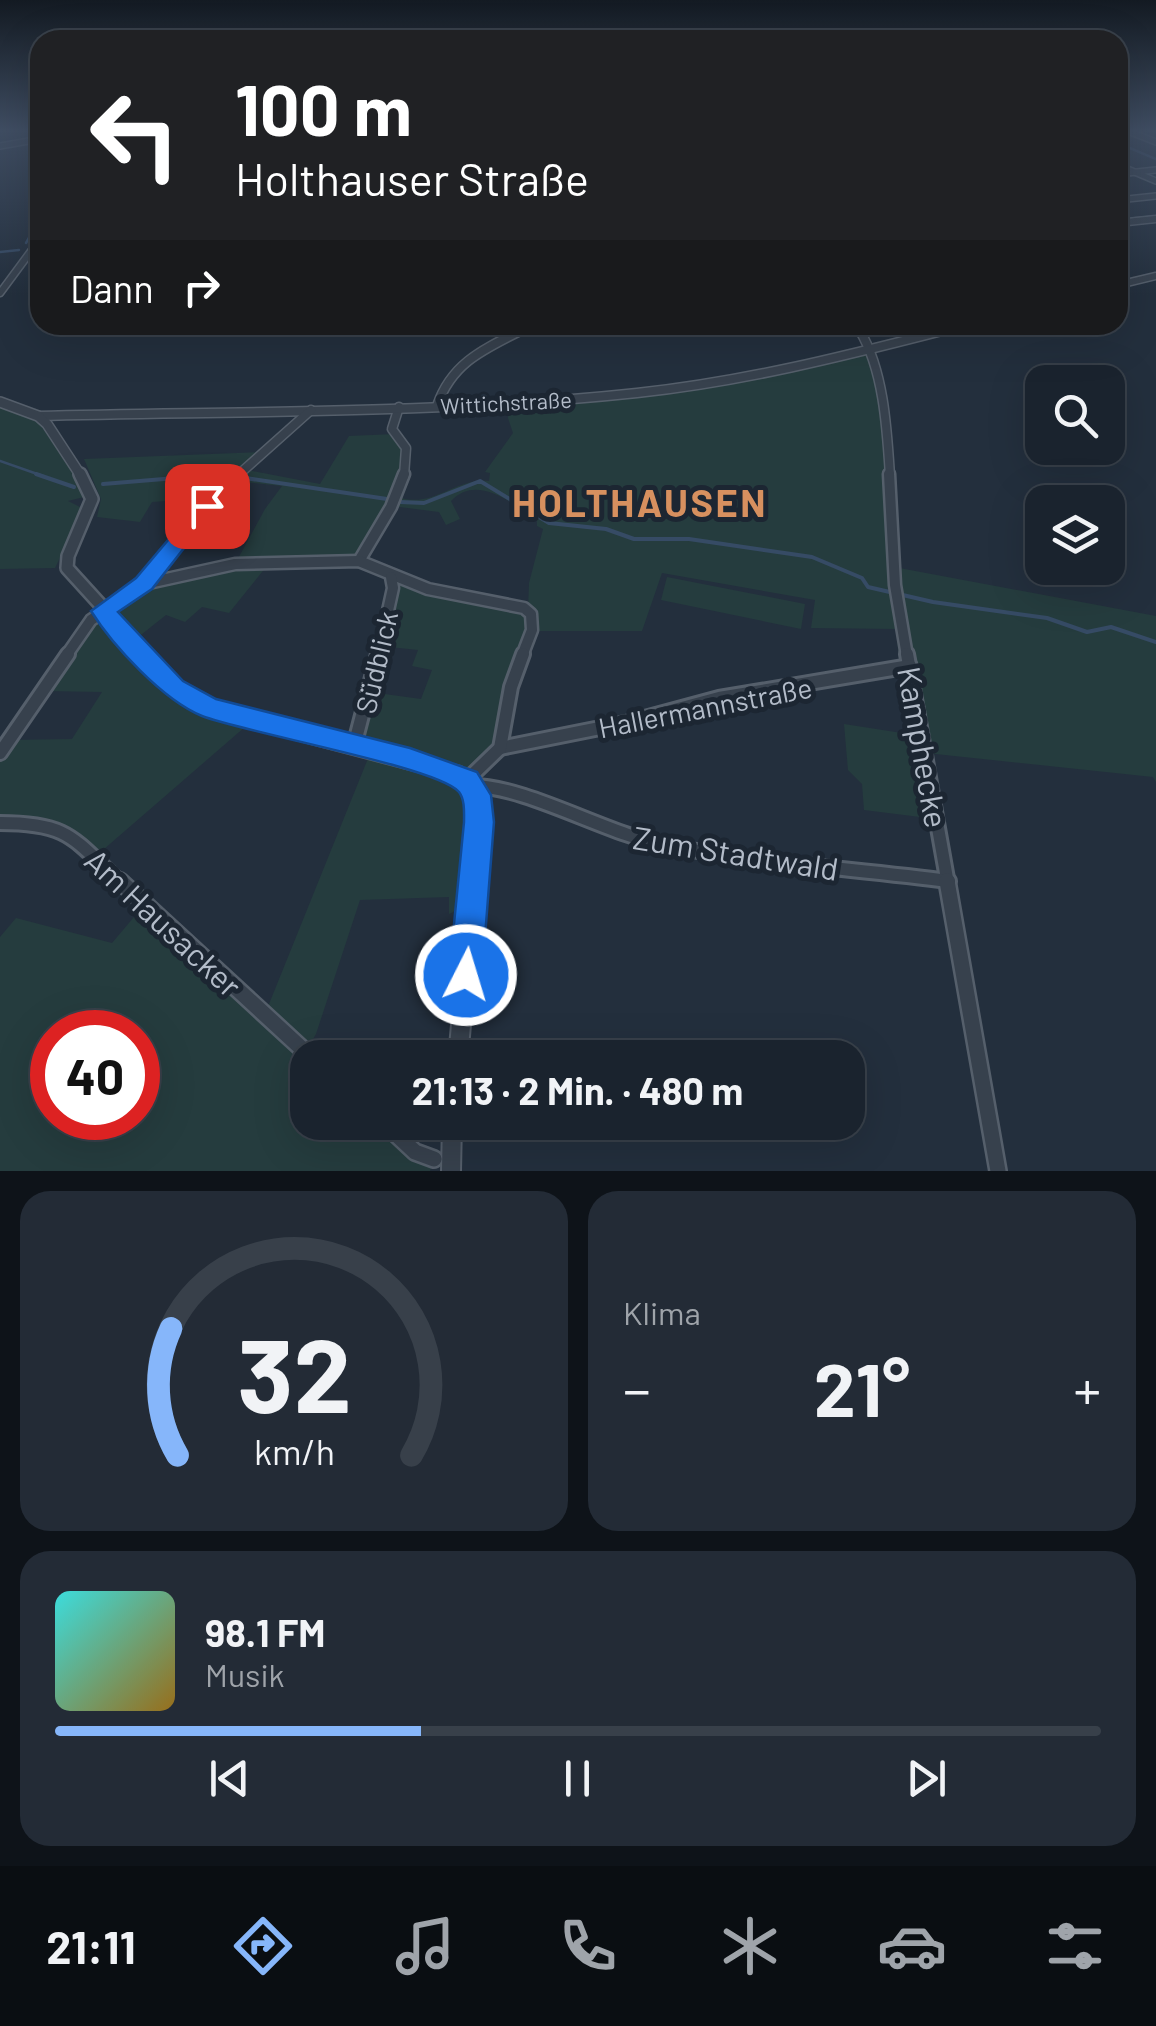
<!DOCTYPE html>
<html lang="de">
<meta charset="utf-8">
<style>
:root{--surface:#1a232e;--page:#232b36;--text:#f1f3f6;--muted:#9fa4aa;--line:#38404a;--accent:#86b6fa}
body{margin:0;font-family:Barlow,sans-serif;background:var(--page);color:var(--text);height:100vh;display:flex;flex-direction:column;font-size:38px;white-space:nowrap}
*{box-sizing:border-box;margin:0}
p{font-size:32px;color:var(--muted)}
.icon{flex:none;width:55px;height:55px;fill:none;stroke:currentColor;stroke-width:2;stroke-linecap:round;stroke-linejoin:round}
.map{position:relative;height:1171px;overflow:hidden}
.side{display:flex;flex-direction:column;gap:20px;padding:20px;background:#0e1319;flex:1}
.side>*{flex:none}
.top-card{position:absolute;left:30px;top:30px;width:1098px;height:305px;border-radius:30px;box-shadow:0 10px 40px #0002,0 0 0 2px var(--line);background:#202124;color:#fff;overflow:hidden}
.tools{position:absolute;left:1025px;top:365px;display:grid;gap:20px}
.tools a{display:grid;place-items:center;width:100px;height:100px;border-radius:20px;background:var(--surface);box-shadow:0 10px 40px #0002,0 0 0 2px var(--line);font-size:50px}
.speed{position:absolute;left:30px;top:1010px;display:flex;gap:20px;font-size:50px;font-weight:700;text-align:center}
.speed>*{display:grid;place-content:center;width:130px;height:130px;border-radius:50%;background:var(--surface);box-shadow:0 10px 40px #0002,0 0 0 2px var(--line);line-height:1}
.speed .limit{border:15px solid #d22;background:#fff;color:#111}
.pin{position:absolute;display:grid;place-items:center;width:85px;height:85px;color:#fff;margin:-42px;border-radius:20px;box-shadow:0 5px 15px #0006}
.me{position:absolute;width:110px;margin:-55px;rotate:5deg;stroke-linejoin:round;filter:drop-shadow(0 0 8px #0008)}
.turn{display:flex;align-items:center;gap:35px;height:210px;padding:0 40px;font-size:45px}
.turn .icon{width:130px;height:130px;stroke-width:2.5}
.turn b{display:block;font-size:70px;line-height:85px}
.then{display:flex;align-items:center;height:95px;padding:0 40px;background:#0003;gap:20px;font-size:38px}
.big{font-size:75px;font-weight:700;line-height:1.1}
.side .widget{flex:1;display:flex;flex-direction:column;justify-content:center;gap:15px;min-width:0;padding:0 35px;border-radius:30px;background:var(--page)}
.side .dial{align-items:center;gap:0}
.dial svg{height:260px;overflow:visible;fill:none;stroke:var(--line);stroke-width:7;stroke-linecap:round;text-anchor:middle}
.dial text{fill:var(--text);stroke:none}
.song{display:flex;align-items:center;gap:30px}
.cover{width:120px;height:120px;border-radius:15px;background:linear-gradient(135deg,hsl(180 70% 55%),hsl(40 70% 35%))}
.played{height:10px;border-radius:5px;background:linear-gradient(90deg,var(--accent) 35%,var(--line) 35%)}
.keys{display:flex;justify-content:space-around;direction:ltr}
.heat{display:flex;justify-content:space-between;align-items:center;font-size:55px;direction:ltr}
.side .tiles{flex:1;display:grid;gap:20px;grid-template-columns:1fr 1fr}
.widget:last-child{grid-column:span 2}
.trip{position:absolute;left:290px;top:1040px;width:575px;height:100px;border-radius:30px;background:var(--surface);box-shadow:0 10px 40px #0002,0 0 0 2px var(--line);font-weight:700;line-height:100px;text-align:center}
.tab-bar{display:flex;height:160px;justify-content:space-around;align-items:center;background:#0a0e12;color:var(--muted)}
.tab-bar .icon{width:70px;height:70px}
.tab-bar .on{color:var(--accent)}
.tab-bar b{font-size:45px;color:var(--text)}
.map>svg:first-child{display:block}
.green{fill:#253c3e;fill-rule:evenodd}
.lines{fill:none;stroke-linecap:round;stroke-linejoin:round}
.stream-far1{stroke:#364b65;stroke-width:2.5}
.stream{stroke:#364b65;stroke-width:4}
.minor-far5-casing{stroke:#555f6b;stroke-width:8}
.minor-far4-casing{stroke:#555f6b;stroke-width:9}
.minor-far3-casing{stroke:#555f6b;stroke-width:11}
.minor-far2-casing{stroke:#555f6b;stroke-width:15}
.minor-far1-casing{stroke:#555f6b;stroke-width:18}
.minor-casing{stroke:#555f6b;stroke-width:20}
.tertiary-far4-casing{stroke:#555f6b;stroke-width:9}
.tertiary-far3-casing{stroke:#555f6b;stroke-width:12}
.tertiary-far2-casing{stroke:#555f6b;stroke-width:16}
.tertiary-far1-casing{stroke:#555f6b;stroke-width:19}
.tertiary-casing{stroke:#555f6b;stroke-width:22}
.minor-far5{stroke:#37414d;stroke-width:5}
.minor-far4{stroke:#37414d;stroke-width:6}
.minor-far3{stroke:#37414d;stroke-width:8}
.minor-far2{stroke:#37414d;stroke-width:10}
.minor-far1{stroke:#37414d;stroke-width:12}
.minor{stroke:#37414d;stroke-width:15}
.tertiary-far4{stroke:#37414d;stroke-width:6}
.tertiary-far3{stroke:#37414d;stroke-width:9}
.tertiary-far2{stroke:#37414d;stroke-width:11}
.tertiary-far1{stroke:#37414d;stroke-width:14}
.tertiary{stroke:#37414d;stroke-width:18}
.route{fill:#1a73e8;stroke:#114b97;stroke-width:2.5}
.labels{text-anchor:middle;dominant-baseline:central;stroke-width:10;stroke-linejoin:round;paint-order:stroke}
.far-street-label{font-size:22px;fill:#b3bcc9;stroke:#1c2632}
.street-label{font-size:28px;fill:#b3bcc9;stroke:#1c2632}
.near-street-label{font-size:32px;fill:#b3bcc9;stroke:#1c2632}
.district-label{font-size:38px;font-weight:bold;letter-spacing:2.5px;fill:#d7905f;stroke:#1c2632}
</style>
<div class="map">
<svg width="1156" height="1171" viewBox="0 0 1156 1171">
<rect width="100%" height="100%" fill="#232f3d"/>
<g class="green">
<path d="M871,350L888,444L894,567L1156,616V782L1153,777L926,753L949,881L928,818L864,810L862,784L848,770L844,724L921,736L910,666L899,660L896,629L811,628L815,600L662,573L642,631H532L500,748L467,780L479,822L462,908L449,914V897L360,900L316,1034L306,1051L308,1122L383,1123L434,1159L430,1171H0V937L16,918L112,943L145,904L265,1014L371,751L354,746L370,692L421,699L432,670L412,666L418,650L380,646L391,577L528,610L529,583L543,529L537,526V519C510,502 477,474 451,501L460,519L446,525L439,512L392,506L359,561L270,562L229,613L202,607L185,622L166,615L132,642L182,694L253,720L96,856L67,833L0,823V753L9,740L72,739L102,692L45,691L91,620L144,584L235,564L265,509L282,486L217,479L195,499L152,502L140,522L97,517L101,499L84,459L263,452L247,470L320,484L349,436L396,434L406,447L396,496C431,511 455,477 489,481L490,473L485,472L513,433L508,418L510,403L638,393ZM52,1032H138V1118H52Z"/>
<polygon points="0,404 36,418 88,496 68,501 84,509 55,568 0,569"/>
<polygon points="667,577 805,604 801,629 661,600"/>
</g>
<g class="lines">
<g class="stream-far1">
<polyline points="1118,143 1156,159"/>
<polyline points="26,243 40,219"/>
<polyline points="0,252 19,250"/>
<polyline points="0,461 43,476"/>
<polyline points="196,476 231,473"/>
</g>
<g class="stream">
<polyline points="36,474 74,487"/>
<polyline points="245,478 387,499"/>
<polyline points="103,484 225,474"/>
<polyline points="400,502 424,503 480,481 549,523 606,529 634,539 689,539 812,557 862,578 868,587 933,602 1047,618 1087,632 1111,627 1156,642"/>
</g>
<g class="minor-far5-casing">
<g id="minor-far5">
<polyline points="1128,131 1156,142"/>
<polyline points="0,146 40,139"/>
<polyline points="1118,165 1156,181"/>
<polyline points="1118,174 1156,170"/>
<polyline points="1118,200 1156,196"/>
<polyline points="1134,221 1156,219"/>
</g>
</g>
<g class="minor-far4-casing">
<g id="minor-far4">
<polyline points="1118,223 1156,219"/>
<polyline points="1118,285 1156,276"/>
<polyline points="856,325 861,334"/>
<polyline points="515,334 532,325"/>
<polyline points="932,334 966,325"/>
</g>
</g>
<g class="minor-far3-casing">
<g id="minor-far3">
<path d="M860,331C884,371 887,430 890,476"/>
<path d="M437,406C451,364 482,350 520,331"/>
<polyline points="399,407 392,429 406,448 404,476"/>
<path d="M38,416C237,411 439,414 637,393C741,382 841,357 942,331"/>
<polyline points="237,476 311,410"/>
</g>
</g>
<g class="minor-far2-casing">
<g id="minor-far2">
<polyline points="889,474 895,585 907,656"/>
<polyline points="359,561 391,507 404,474"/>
<polyline points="144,584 235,564 359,561 428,589 524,608 531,614 532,630 522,656"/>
<polyline points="66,656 91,620 144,584 220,491 240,474"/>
<polyline points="378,656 393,588 391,577"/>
</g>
</g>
<g class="minor-far1-casing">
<g id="minor-far1">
<polyline points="907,654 948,884"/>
<polyline points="354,746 378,654"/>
<polyline points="500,748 630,722 719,698 910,666"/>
<polyline points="0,753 68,654"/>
<polyline points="467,780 500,748 511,687 523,654"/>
<path d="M472,786C527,786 608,835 668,846C760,863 856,869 949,881"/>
<path d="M0,823C70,823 73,839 122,884"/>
</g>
</g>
<g class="minor-casing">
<g id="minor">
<polyline points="120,881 312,1058"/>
<polyline points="947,881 998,1171"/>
<polyline points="383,1122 415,1152 434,1159"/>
</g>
</g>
<g class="tertiary-far4-casing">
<polyline id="tertiary-far4" points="0,293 40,239"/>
</g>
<g class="tertiary-far3-casing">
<polyline id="tertiary-far3" points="0,402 38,416 47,424 81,476"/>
</g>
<g class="tertiary-far2-casing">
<polyline id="tertiary-far2" points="80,474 92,499 68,556 67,568 147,656"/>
</g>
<g class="tertiary-far1-casing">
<polyline id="tertiary-far1" points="145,654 182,694 226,713 458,774 477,795 479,822 473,884"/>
</g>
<g class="tertiary-casing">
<g id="tertiary">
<polyline points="458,1058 474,881"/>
<polyline points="451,1171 452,1122"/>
</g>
</g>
<use href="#minor-far5" class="minor-far5"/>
<use href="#minor-far4" class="minor-far4"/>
<use href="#minor-far3" class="minor-far3"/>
<use href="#minor-far2" class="minor-far2"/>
<use href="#minor-far1" class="minor-far1"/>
<use href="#minor" class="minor"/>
<use href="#tertiary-far4" class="tertiary-far4"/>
<use href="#tertiary-far3" class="tertiary-far3"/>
<use href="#tertiary-far2" class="tertiary-far2"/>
<use href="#tertiary-far1" class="tertiary-far1"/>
<use href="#tertiary" class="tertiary"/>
</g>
<linearGradient id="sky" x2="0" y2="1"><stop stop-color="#131a22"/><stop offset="0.44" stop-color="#3f4d62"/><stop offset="1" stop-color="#3f4d62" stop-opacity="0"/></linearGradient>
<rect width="1156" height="295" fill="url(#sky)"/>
<path class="route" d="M207,500L217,506L152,589L118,612L183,681L216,699L410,748L477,772L491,795L494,822L482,975L478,987L466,992L453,987L449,975L464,822C464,812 465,800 459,792C438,767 246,733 202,716C163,700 113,646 91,611L136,578L200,502Z"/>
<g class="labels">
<g class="far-street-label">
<text transform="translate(506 402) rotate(-3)">Wittichstraße</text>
</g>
<g class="street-label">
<text transform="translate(376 662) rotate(-77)">Südblick</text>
<text transform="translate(705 707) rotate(-11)">Hallermannstraße</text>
</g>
<g class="near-street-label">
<text transform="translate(924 747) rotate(80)">Kamphecke</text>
<text transform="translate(736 852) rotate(9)">Zum Stadtwald</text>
<text transform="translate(164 922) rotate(43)">Am Hausacker</text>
</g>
<g class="district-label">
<text x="640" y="502">HOLTHAUSEN</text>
</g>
</g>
</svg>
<div class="tools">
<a><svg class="icon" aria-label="search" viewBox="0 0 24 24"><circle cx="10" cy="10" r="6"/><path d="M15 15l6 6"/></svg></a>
<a><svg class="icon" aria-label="layers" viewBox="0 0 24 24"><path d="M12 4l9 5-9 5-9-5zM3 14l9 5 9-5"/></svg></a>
</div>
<div class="speed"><div class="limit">40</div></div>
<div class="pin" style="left:207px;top:506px;background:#d93025"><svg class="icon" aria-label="arrive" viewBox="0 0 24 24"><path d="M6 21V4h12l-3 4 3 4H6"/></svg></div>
<svg class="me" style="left:466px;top:975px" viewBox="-20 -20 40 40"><circle r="17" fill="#1a73e8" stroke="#fff" stroke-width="3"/><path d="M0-11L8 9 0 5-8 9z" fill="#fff"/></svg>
<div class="trip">21:13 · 2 Min. · 480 m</div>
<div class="top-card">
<div class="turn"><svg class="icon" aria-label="left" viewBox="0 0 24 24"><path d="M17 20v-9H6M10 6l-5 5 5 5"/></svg><div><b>100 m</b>Holthauser Straße</div></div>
<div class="then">Dann<svg class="icon" aria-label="right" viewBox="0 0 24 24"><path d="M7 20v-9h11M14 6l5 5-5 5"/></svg></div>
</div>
</div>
<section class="side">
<div class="tiles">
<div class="widget dial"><svg viewBox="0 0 100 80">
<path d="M14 69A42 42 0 1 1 86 69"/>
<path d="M14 69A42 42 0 0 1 12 30" stroke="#86b6fa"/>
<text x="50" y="56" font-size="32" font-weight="700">32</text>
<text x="50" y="72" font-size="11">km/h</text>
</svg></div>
<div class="widget"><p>Klima</p>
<div class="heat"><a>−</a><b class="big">21°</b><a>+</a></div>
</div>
<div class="widget">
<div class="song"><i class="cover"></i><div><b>98.1 FM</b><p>Musik</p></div></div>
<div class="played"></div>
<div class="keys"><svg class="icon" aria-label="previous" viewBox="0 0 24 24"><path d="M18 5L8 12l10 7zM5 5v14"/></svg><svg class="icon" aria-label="pause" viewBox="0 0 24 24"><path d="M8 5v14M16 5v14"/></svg><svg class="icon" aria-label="next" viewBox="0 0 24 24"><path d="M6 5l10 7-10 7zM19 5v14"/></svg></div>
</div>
</div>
</section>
<nav class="tab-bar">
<b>21:11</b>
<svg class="icon on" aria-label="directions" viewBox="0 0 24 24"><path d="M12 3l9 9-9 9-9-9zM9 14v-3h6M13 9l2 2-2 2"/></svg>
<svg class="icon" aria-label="music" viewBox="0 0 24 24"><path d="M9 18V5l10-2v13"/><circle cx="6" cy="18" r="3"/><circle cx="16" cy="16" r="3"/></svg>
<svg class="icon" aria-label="phone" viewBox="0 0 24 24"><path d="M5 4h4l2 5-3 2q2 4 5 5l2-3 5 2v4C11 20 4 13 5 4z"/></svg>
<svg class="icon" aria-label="climate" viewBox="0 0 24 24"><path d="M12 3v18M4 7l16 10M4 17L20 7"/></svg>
<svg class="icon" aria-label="car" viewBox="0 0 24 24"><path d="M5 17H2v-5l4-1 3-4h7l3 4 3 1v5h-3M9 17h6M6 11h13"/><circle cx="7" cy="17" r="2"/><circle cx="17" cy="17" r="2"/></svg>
<svg class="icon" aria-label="filters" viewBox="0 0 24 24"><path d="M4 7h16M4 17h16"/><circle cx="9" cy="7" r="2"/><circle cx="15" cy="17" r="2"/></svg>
</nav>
